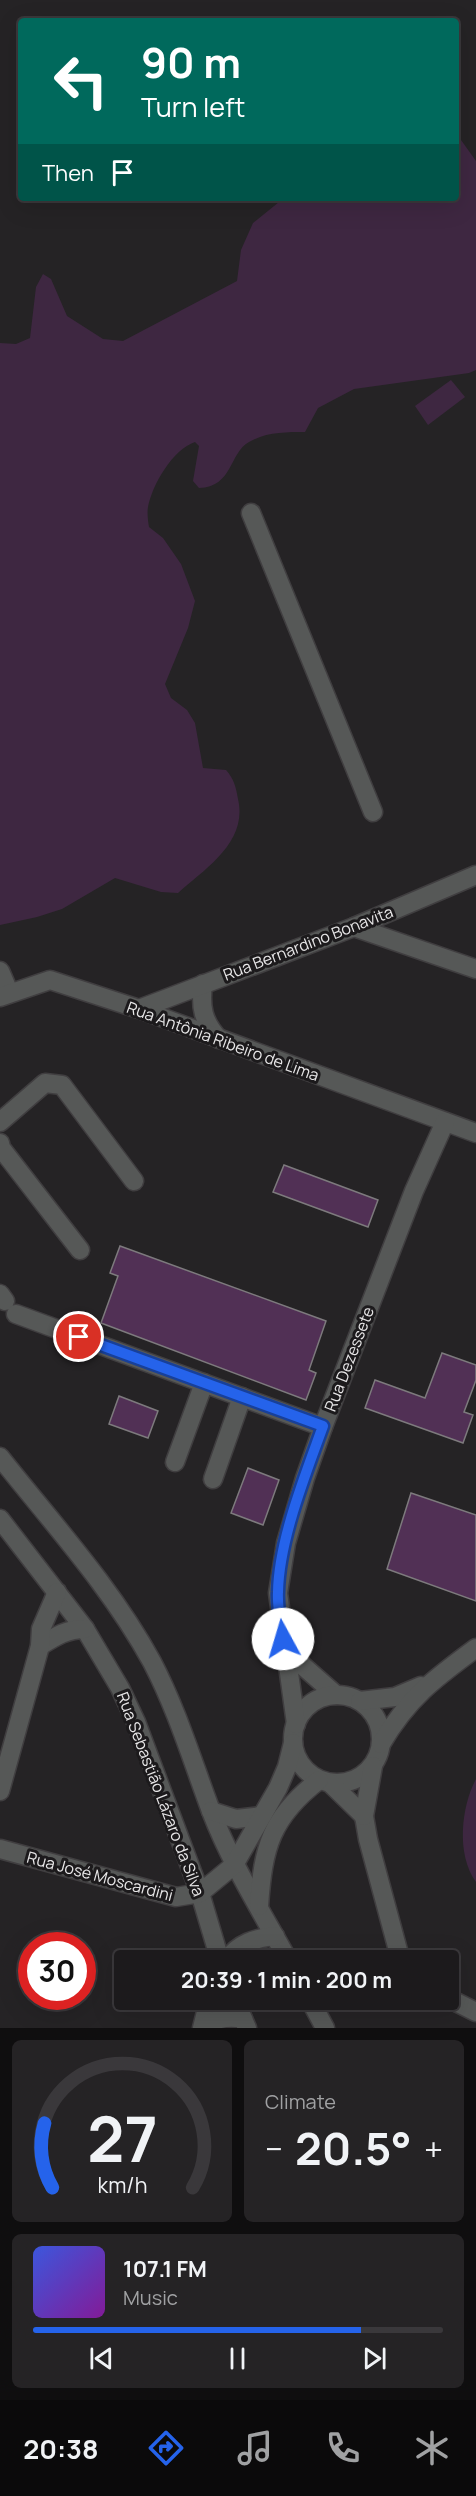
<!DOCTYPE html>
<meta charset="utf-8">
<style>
:root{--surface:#1c1a1c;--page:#252325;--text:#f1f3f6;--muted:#a0a1a3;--line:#3a383b;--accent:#2563eb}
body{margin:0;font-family:Manrope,sans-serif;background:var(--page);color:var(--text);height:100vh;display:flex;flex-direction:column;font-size:22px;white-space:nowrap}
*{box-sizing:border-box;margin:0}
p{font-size:20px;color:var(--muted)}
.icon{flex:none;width:33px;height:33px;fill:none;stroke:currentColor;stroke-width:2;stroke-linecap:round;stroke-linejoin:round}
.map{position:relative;height:2028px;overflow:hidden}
.sheet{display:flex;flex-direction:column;gap:12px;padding:12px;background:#0f0e0f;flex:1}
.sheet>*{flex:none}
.hud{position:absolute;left:18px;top:18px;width:441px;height:183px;border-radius:6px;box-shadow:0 6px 24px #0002,0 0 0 2px var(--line);background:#00695c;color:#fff;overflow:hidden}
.speed{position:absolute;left:18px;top:1932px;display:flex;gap:12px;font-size:30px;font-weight:700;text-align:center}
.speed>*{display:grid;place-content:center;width:78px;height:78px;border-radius:50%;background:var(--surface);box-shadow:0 6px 24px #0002,0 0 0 2px var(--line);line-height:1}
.speed .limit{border:9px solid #d22;background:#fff;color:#111}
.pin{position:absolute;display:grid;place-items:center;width:51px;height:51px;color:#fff;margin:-26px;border:3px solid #fff;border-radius:50%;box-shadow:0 2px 6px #0007}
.me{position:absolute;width:66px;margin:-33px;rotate:354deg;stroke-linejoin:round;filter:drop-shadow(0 0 4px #0008)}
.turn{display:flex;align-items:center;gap:21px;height:126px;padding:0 24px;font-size:27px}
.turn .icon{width:78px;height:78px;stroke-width:2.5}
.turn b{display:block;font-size:42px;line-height:51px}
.then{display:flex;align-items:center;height:57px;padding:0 24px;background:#0003;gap:12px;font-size:22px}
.big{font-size:45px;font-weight:700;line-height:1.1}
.sheet .widget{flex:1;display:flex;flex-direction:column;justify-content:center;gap:9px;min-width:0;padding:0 21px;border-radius:9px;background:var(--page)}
.sheet .dial{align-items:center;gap:0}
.dial svg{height:156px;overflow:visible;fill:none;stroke:var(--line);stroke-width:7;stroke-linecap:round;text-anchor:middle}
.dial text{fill:var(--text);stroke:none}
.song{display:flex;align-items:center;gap:18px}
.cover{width:72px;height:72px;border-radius:9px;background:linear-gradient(135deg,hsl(230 70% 55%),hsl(290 70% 35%))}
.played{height:6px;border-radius:3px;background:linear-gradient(90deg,var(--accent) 80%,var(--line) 80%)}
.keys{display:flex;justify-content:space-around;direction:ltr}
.heat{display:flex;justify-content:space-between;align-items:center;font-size:33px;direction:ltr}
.sheet .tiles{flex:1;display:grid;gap:12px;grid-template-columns:1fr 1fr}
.widget:last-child{grid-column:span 2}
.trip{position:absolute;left:114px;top:1950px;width:345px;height:60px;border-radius:6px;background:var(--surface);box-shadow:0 6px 24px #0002,0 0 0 2px var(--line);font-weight:700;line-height:60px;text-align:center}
.tab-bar{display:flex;height:96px;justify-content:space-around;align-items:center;background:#0b0a0b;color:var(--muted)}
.tab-bar .icon{width:42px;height:42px}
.tab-bar .on{color:var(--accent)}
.tab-bar b{font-size:27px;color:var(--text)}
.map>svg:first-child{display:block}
.green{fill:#3e2741}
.building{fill:#513055;stroke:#7d7a7d;stroke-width:1.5}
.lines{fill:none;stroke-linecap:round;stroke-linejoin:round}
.minor-casing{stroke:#403e40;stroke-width:21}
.minor{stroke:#565857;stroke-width:18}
.route-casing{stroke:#184099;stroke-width:15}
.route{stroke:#2563eb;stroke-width:10}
.labels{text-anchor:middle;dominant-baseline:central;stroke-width:6;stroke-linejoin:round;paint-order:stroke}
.street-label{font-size:16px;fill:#e8e7e8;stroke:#1c1a1c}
</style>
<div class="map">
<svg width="476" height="2028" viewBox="0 0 476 2028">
<rect width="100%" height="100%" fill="#252325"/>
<g class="green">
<path d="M456,133L476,161V370L469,373L354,389L318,408L305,432C286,432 266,432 249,442C229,453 233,487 199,488L193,481L199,446L195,442C173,449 152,485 148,507C147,513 148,521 149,527L163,538L181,564L195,601L188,628L165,684L171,698L187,710L195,723L203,768L226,770C234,779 236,787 238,799C248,842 206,868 178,893L161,892L115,878L62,909L37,917L0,925V343L16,344L30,338L36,287L43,274L51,279L67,316L103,339L123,341L237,281L241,250L253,223L284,198H456Z"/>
<polygon points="451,380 465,397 428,425 415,406"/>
<path d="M476,1779V1882C456,1855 461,1807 476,1779Z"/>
</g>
<g class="building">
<polygon points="284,1165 378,1200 368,1227 273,1192"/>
<polygon points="120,1246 326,1321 309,1370 316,1373 306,1400 101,1323 118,1276 110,1273"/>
<polygon points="442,1353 476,1365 476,1380 464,1412 473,1415 463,1443 365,1408 375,1380 425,1398"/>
<polygon points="119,1396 158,1411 148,1438 109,1424"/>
<polygon points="248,1468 279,1480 263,1525 231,1513"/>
<polygon points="411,1493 476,1515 476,1601 387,1569"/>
</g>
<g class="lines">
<g class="minor-casing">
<g id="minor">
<polyline points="251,513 373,812"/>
<polyline points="354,927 476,969"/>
<polyline points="0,971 9,992"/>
<path d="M203,984C200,1007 203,1022 219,1039"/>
<polyline points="0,997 50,980 139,1009 476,1133"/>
<polyline points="139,1009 354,927 476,875"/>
<polyline points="0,1122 45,1083 62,1085 134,1181"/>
<polyline points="0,1143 1,1148 80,1250"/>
<polyline points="0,1294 5,1301"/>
<polyline points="16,1314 323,1427"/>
<path d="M0,1457C53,1524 111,1587 152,1662C177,1710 192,1760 211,1811C231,1863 261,1911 288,1960"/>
<polyline points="175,1462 204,1383"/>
<polyline points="213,1479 242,1397"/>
<polyline points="0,1519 85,1629 120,1688 136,1722 200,1893 220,1960"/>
<polyline points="284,1640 303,1666 336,1695"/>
<path d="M40,1646C56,1636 67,1629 85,1629"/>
<circle cx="337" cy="1739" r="44"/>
<polyline points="360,1701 395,1697 421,1686"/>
<polyline points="296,1724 278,1593 286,1543 305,1478 323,1427 414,1191 445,1122"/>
<path d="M381,1744C408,1698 435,1678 476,1648"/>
<polyline points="373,1766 364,1816 368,1839 399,1954 405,1960"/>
<polyline points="330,1783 364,1816"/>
<polyline points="0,1791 40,1646 41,1629 57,1592"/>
<polyline points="211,1811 236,1819 262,1816"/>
<polyline points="0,1849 176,1897 200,1893 234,1865 278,1788 287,1767 293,1743"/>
<path d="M259,1906C263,1847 271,1817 319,1780"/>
<path d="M227,1960C238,1943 256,1938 275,1936"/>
<polyline points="448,1998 476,2012"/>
<polyline points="235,2000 247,2028"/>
<polyline points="310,2000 325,2028"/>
<polyline points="202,2028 209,2000"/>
<path d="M204,2028C215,2018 229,2016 243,2019"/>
</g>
</g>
<use href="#minor" class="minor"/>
</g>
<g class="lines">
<g class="route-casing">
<path id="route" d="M79,1337L323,1426C305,1476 279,1540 278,1592C277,1607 281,1624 283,1639"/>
</g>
<use href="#route" class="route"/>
</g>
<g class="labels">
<g class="street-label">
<text transform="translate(308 943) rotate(-21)">Rua Bernardino Bonavita</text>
<text transform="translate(223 1041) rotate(20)">Rua Antônia Ribeiro de Lima</text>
<text transform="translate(349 1359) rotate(-69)">Rua Dezessete</text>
<text transform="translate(161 1794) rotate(69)">Rua Sebastião Lázaro da Silva</text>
<text transform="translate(100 1876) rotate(15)">Rua José Moscardini</text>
</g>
</g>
</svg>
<div class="speed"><div class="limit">30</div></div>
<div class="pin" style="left:79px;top:1337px;background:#d93025"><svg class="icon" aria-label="arrive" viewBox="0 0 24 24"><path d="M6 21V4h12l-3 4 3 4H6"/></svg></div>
<svg class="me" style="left:283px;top:1639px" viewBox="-20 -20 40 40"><circle r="19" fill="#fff"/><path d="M0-13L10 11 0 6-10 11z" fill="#2563eb"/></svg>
<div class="trip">20:39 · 1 min · 200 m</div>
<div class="hud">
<div class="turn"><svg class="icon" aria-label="left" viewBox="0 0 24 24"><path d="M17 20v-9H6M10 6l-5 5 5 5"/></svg><div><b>90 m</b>Turn left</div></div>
<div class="then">Then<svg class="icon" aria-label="arrive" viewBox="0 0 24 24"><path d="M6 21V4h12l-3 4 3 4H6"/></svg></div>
</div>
</div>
<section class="sheet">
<div class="tiles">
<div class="widget dial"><svg viewBox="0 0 100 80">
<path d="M14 69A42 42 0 1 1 86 69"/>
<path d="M14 69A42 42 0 0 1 10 36" stroke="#2563eb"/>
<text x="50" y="56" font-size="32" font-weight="700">27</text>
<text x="50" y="72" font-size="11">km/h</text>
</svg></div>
<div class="widget"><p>Climate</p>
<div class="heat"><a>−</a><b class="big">20.5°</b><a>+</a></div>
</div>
<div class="widget">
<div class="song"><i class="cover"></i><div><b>107.1 FM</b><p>Music</p></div></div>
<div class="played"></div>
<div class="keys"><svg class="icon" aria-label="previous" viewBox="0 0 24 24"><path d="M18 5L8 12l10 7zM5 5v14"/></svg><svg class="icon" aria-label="pause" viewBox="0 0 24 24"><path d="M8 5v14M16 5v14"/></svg><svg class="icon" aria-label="next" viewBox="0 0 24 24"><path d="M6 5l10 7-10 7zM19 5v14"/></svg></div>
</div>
</div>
</section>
<nav class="tab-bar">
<b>20:38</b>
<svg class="icon on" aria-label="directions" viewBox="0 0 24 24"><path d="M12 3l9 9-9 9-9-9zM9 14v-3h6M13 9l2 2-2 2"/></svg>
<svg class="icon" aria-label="music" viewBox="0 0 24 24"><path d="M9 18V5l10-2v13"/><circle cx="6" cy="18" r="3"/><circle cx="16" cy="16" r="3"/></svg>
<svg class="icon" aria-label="phone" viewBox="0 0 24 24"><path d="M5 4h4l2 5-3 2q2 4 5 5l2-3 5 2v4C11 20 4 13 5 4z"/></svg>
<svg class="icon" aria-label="climate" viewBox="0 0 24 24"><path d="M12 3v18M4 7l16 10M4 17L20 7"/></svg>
</nav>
